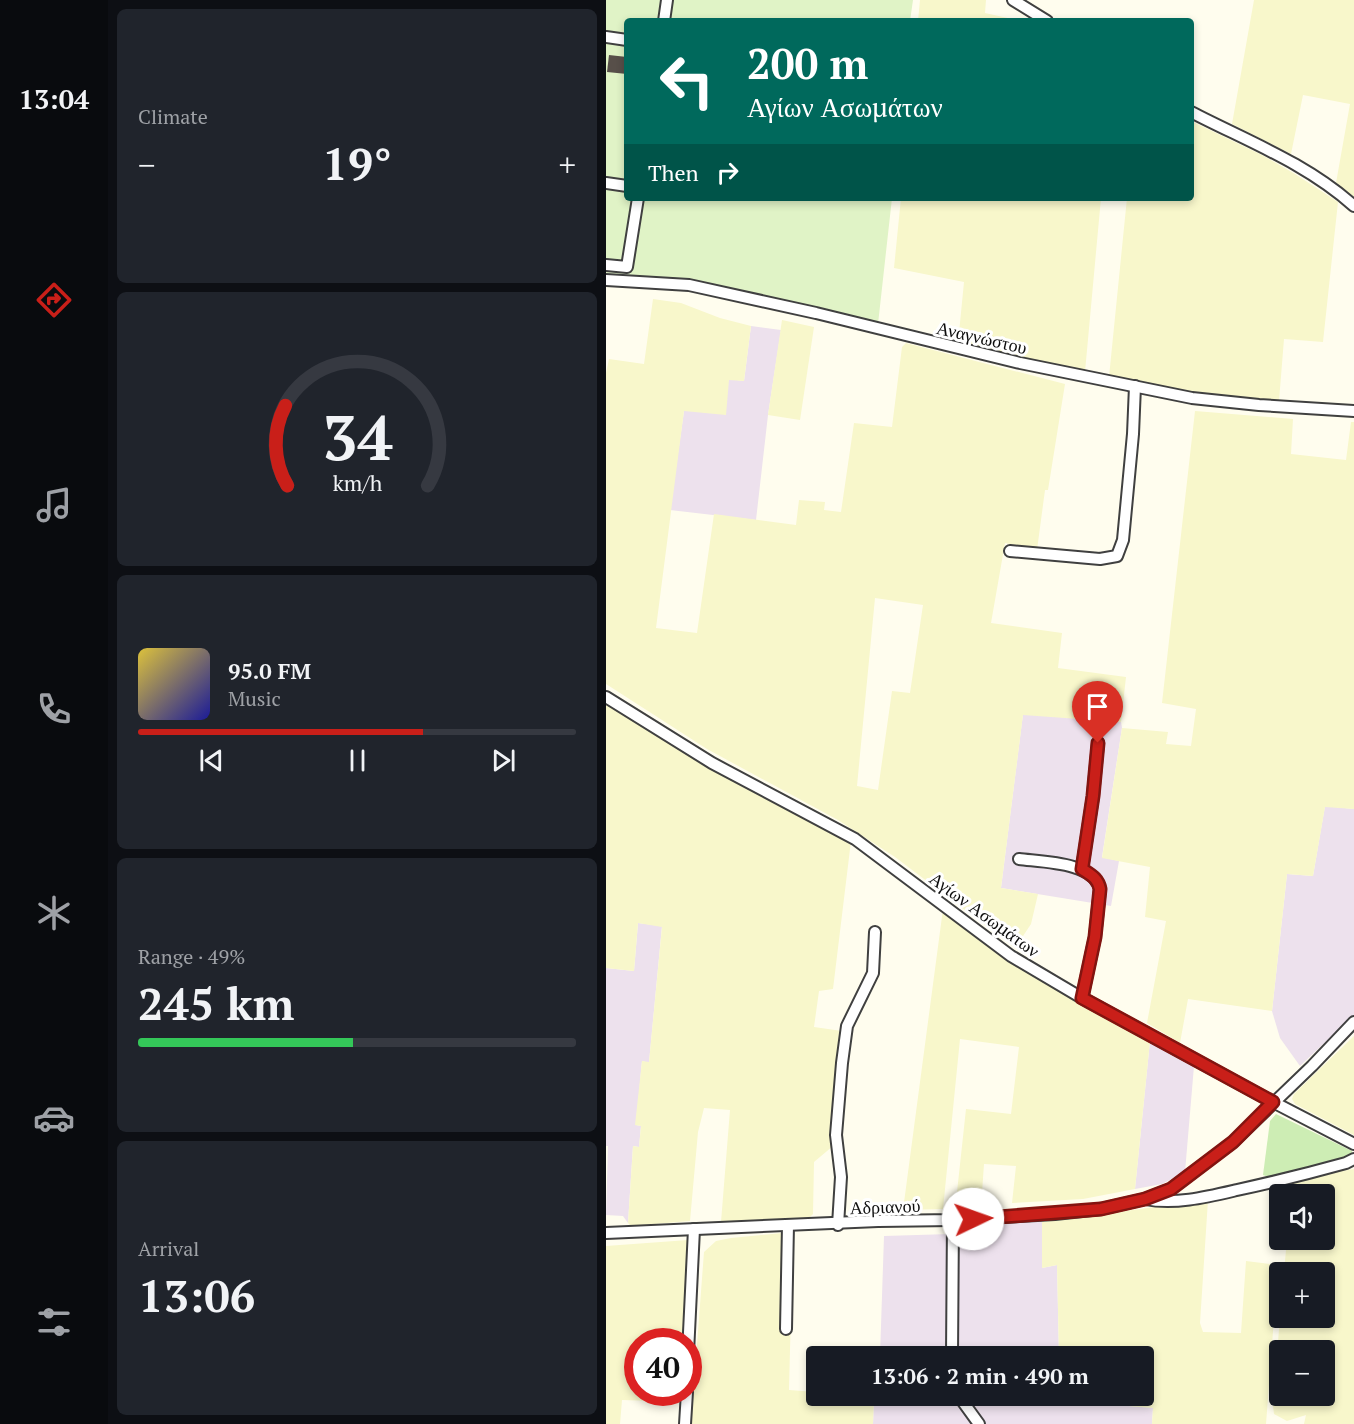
<!DOCTYPE html>
<meta charset="utf-8">
<style>
:root{--surface:#171b24;--page:#20242c;--text:#f1f3f6;--muted:#9ea1a6;--line:#363941;--accent:#c91f19}
body{margin:0;font-family:"PT Serif",serif;background:var(--page);color:var(--text);height:100vh;display:flex;flex-direction:column;font-size:22px;white-space:nowrap}
*{box-sizing:border-box;margin:0}
p{font-size:20px;color:var(--muted)}
.icon{flex:none;width:33px;height:33px;fill:none;stroke:currentColor;stroke-width:2;stroke-linecap:round;stroke-linejoin:round}
.map{position:relative;flex:1;overflow:hidden}
.sheet{display:flex;flex-direction:column;gap:9px;padding:9px;background:#0d0f14;width:498px}
.sheet>*{flex:none}
.hud{position:absolute;left:18px;top:18px;width:570px;height:183px;border-radius:6px;box-shadow:0 3px 9px #0003;background:#00695c;color:#fff;overflow:hidden}
.fabs{position:absolute;left:663px;top:1184px;display:grid;gap:12px}
.fabs a{display:grid;place-items:center;width:66px;height:66px;border-radius:6px;background:var(--surface);box-shadow:0 3px 9px #0003;font-size:30px}
.speed{position:absolute;left:18px;top:1328px;display:flex;gap:12px;font-size:30px;font-weight:700;text-align:center}
.speed>*{display:grid;place-content:center;width:78px;height:78px;border-radius:50%;background:var(--surface);box-shadow:0 3px 9px #0003;line-height:1}
.speed .limit{border:9px solid #d22;background:#fff;color:#111}
.pin{position:absolute;display:grid;place-items:center;width:51px;height:51px;color:#fff;margin:-62px -26px;border-radius:50% 50% 50% 0;rotate:-45deg;box-shadow:0 0 6px #0007}
.pin .icon{rotate:45deg}
.me{position:absolute;width:66px;margin:-33px;rotate:87deg;stroke-linejoin:round;filter:drop-shadow(0 0 4px #0008)}
.turn{display:flex;align-items:center;gap:21px;height:126px;padding:0 24px;font-size:27px}
.turn .icon{width:78px;height:78px;stroke-width:2.5}
.turn b{display:block;font-size:42px;line-height:51px}
.then{display:flex;align-items:center;height:57px;padding:0 24px;background:#0003;gap:12px;font-size:22px}
.big{font-size:45px;font-weight:700;line-height:1.1}
.sheet .tile{flex:1;display:flex;flex-direction:column;justify-content:center;gap:9px;min-width:0;padding:0 21px;border-radius:9px;background:var(--page)}
.sheet .dial{align-items:center;gap:0}
.dial svg{height:156px;overflow:visible;fill:none;stroke:var(--line);stroke-width:7;stroke-linecap:round;text-anchor:middle}
.dial text{fill:var(--text);stroke:none}
.song{display:flex;align-items:center;gap:18px}
.cover{width:72px;height:72px;border-radius:9px;background:linear-gradient(135deg,hsl(50 70% 55%),hsl(240 70% 35%))}
.played{height:6px;border-radius:3px;background:linear-gradient(90deg,var(--accent) 65%,var(--line) 65%)}
.keys{display:flex;justify-content:space-around;direction:ltr}
.heat{display:flex;justify-content:space-between;align-items:center;font-size:33px;direction:ltr}
.charge{height:9px;border-radius:4px;background:linear-gradient(90deg,#34c759 49%,var(--line) 0)}
.trip{position:absolute;left:200px;top:1346px;width:348px;height:60px;border-radius:6px;background:var(--surface);box-shadow:0 3px 9px #0003;font-weight:700;line-height:60px;text-align:center}
main{display:flex;flex:1;min-height:0}
.menu{display:flex;flex-direction:column;width:108px;justify-content:space-around;align-items:center;background:#090b0e;color:var(--muted)}
.menu .icon{width:42px;height:42px}
.menu .selected{color:var(--accent)}
.menu b{font-size:27px;color:var(--text)}
.map>svg:first-child{display:block}
.industrial{fill:#ede1ed}
.farmland{fill:#f8f7cb;fill-rule:evenodd}
.green{fill:#cdedb4}
.pitch{fill:#e0f3c6}
.building{fill:#574f49}
.lines{fill:none;stroke-linecap:round;stroke-linejoin:round}
.minor-casing{stroke:#404040;stroke-width:14}
.minor{stroke:#fff;stroke-width:10}
.route-casing{stroke:#831410;stroke-width:15}
.route{stroke:#c91f19;stroke-width:10}
.labels{text-anchor:middle;dominant-baseline:central;stroke-width:6;stroke-linejoin:round;paint-order:stroke}
.street-label{font-size:18px;fill:#0d0d0d;stroke:#fff}
</style>
<main>
<nav class="menu">
<b>13:04</b>
<svg class="icon selected" aria-label="directions" viewBox="0 0 24 24"><path d="M12 3l9 9-9 9-9-9zM9 14v-3h6M13 9l2 2-2 2"/></svg>
<svg class="icon" aria-label="music" viewBox="0 0 24 24"><path d="M9 18V5l10-2v13"/><circle cx="6" cy="18" r="3"/><circle cx="16" cy="16" r="3"/></svg>
<svg class="icon" aria-label="phone" viewBox="0 0 24 24"><path d="M5 4h4l2 5-3 2q2 4 5 5l2-3 5 2v4C11 20 4 13 5 4z"/></svg>
<svg class="icon" aria-label="climate" viewBox="0 0 24 24"><path d="M12 3v18M4 7l16 10M4 17L20 7"/></svg>
<svg class="icon" aria-label="car" viewBox="0 0 24 24"><path d="M5 17H2v-5l4-1 3-4h7l3 4 3 1v5h-3M9 17h6M6 11h13"/><circle cx="7" cy="17" r="2"/><circle cx="17" cy="17" r="2"/></svg>
<svg class="icon" aria-label="filters" viewBox="0 0 24 24"><path d="M4 7h16M4 17h16"/><circle cx="9" cy="7" r="2"/><circle cx="15" cy="17" r="2"/></svg>
</nav>
<section class="sheet">
<div class="tile"><p>Climate</p>
<div class="heat"><a>−</a><b class="big">19°</b><a>+</a></div>
</div>
<div class="tile dial"><svg viewBox="0 0 100 80">
<path d="M14 69A42 42 0 1 1 86 69"/>
<path d="M14 69A42 42 0 0 1 13 28" stroke="#c91f19"/>
<text x="50" y="56" font-size="32" font-weight="700">34</text>
<text x="50" y="72" font-size="11">km/h</text>
</svg></div>
<div class="tile">
<div class="song"><i class="cover"></i><div><b>95.0 FM</b><p>Music</p></div></div>
<div class="played"></div>
<div class="keys"><svg class="icon" aria-label="previous" viewBox="0 0 24 24"><path d="M18 5L8 12l10 7zM5 5v14"/></svg><svg class="icon" aria-label="pause" viewBox="0 0 24 24"><path d="M8 5v14M16 5v14"/></svg><svg class="icon" aria-label="next" viewBox="0 0 24 24"><path d="M6 5l10 7-10 7zM19 5v14"/></svg></div>
</div>
<div class="tile"><p>Range · 49%</p><b class="big">245 km</b><div class="charge"></div></div>
<div class="tile"><p>Arrival</p><b class="big">13:06</b></div>
</section>
<div class="map">
<svg width="748" height="1424" viewBox="0 0 748 1424">
<rect width="100%" height="100%" fill="#fffdee"/>
<g class="industrial">
<polygon points="145,326 175,330 162,415 150,520 64,510 78,411 123,379 138,381"/>
<polygon points="417,714 515,722 516,728 496,857 513,861 505,906 395,888"/>
<polygon points="719,806 748,809 748,1015 694,1066 674,1038 666,1011 681,874 707,876"/>
<polygon points="32,923 56,926 43,1063 36,1061 30,1125 35,1126 33,1147 27,1146 22,1223 17,1216 0,1215 2,1146 0,1146 0,968 28,971"/>
<polygon points="544,1041 588,1066 579,1172 556,1184 529,1189"/>
<polygon points="436,1222 436,1268 451,1265 453,1356 274,1356 278,1236 344,1234 357,1231 358,1227 365,1223"/>
<polygon points="268,1395 450,1395 450,1400 547,1408 546,1424 267,1424"/>
</g>
<g class="farmland">
<polygon points="314,0 380,0 379,13 415,21 312,21"/>
<polygon points="648,0 748,0 748,197 730,183 744,104 697,95 685,154 626,124"/>
<polygon points="585,121 656,155 689,174 732,202 717,342 678,339 673,401 618,398 565,391 503,377 521,198 585,198"/>
<polygon points="295,198 495,198 479,372 352,343 358,282 288,268"/>
<path d="M47,299L75,303L114,318L145,326L138,381L123,380L120,415L78,411L50,628L91,633L108,514L190,525L193,500L219,502L218,510L235,512L248,423L286,427L296,347L300,343L459,384L442,490H439L431,550L399,543L385,623L456,633L452,668L520,677L515,722L417,715L395,888L432,894L425,924L409,948L289,857L232,820L101,749L0,684V373L3,359L38,364ZM269,598L317,605L304,693L286,691L272,790L251,786Z"/>
<polygon points="176,320 208,327 194,420 162,415"/>
<polygon points="589,411 687,419 685,454 740,460 745,422 748,422 748,809 719,807 707,876 681,874 666,1011 582,999 574,1043 541,1023 560,921 539,917 544,867 496,858 516,728 562,732 560,744 585,746 590,709 556,703"/>
<polygon points="0,702 78,753 245,841 227,989 213,991 208,1027 236,1031 227,1146 208,1162 207,1214 203,1218 115,1222 124,1110 98,1108 92,1132 84,1221 25,1226 22,1223 27,1146 33,1147 35,1126 29,1125 36,1061 43,1062 56,927 32,923 28,971 0,968"/>
<polygon points="337,909 544,1041 529,1189 477,1199 406,1203 410,1166 378,1164 376,1193 351,1192 360,1109 405,1114 413,1047 354,1039 337,1209 297,1210"/>
<polygon points="748,1036 748,1135 689,1104 686,1099 688,1094"/>
<path d="M748,1169V1424H698L700,1415L681,1421L668,1414L667,1406L674,1317H718V1272H678L681,1239H718V1194H680V1183L722,1173ZM674,1350H718V1395H674Z"/>
<polygon points="602,1200 594,1323 597,1332 635,1333 640,1261 672,1265 660,1424 546,1424 547,1408 450,1400 450,1395 537,1395 537,1356 453,1356 451,1265 436,1268 436,1222"/>
<polygon points="187,1232 183,1390 210,1392 210,1395 268,1395 267,1424 85,1424 98,1252 110,1241 125,1238"/>
<polygon points="82,1240 85,1246 80,1341 32,1341 32,1392 76,1392 76,1402 16,1400 14,1424 0,1424 0,1246"/>
</g>
<polygon class="green" points="670,1114 746,1151 746,1156 668,1179 657,1175 664,1121"/>
<polygon class="pitch" points="0,0 307,0 304,21 21,21 21,198 286,198 272,324 89,284 0,276"/>
<polygon class="building" points="3,55 21,57 21,74 1,72"/>
<g class="lines">
<g class="minor-casing">
<g id="minor">
<polyline points="407,0 441,21"/>
<polyline points="58,21 61,0"/>
<polyline points="0,37 21,40"/>
<path d="M585,112C641,141 700,163 748,206"/>
<polyline points="0,183 21,186"/>
<polyline points="0,265 21,267 32,198"/>
<polyline points="0,280 83,285 210,313 414,363 586,398 653,405 748,411"/>
<polyline points="404,551 494,559 511,556 517,540 527,434 529,386"/>
<polyline points="0,697 106,763 249,839 405,956 476,998 667,1102 748,1144"/>
<path d="M413,859C436,862 488,862 494,889L489,937L476,998"/>
<polyline points="476,869 487,796 492,743"/>
<path d="M539,1199C569,1205 601,1197 631,1190C668,1182 704,1173 740,1163L748,1159"/>
<polyline points="232,1225 235,1177 230,1135 236,1063 241,1026 267,973 269,932"/>
<polyline points="0,1233 272,1221 347,1220 449,1214 495,1209 539,1199 565,1189 627,1142 706,1066 748,1022"/>
<polyline points="180,1329 182,1225"/>
<polyline points="82,1353 88,1229"/>
<polyline points="346,1356 347,1220"/>
<polyline points="352,1395 373,1424"/>
<polyline points="79,1424 81,1392"/>
</g>
</g>
<use href="#minor" class="minor"/>
</g>
<g class="lines">
<g class="route-casing">
<path id="route" d="M367,1219L495,1209L539,1199L565,1189L627,1142L667,1102L476,998L489,937L494,889C492,878 485,875 476,869L487,796L492,743"/>
</g>
<use href="#route" class="route"/>
</g>
<g class="labels">
<g class="street-label">
<text transform="translate(376 337) rotate(13)">Αναγνώστου</text>
<text transform="translate(379 914) rotate(36)">Αγίων Ασωμάτων</text>
<text transform="translate(279 1206) rotate(-2)">Αδριανού</text>
</g>
</g>
</svg>
<div class="fabs">
<a><svg class="icon" aria-label="sound" viewBox="0 0 24 24"><path d="M4 9h4l5-4v14l-5-4H4zM17 9q2 3 0 6"/></svg></a>
<a>+</a>
<a>−</a>
</div>
<div class="speed"><div class="limit">40</div></div>
<div class="pin" style="left:492px;top:743px;background:#d93025"><svg class="icon" aria-label="arrive" viewBox="0 0 24 24"><path d="M6 21V4h12l-3 4 3 4H6"/></svg></div>
<svg class="me" style="left:367px;top:1219px" viewBox="-20 -20 40 40"><circle r="19" fill="#fff"/><path d="M0-13L10 11 0 6-10 11z" fill="#c91f19"/></svg>
<div class="trip">13:06 · 2 min · 490 m</div>
<div class="hud">
<div class="turn"><svg class="icon" aria-label="left" viewBox="0 0 24 24"><path d="M17 20v-9H6M10 6l-5 5 5 5"/></svg><div><b>200 m</b>Αγίων Ασωμάτων</div></div>
<div class="then">Then<svg class="icon" aria-label="right" viewBox="0 0 24 24"><path d="M7 20v-9h11M14 6l5 5-5 5"/></svg></div>
</div>
</div>
</main>
